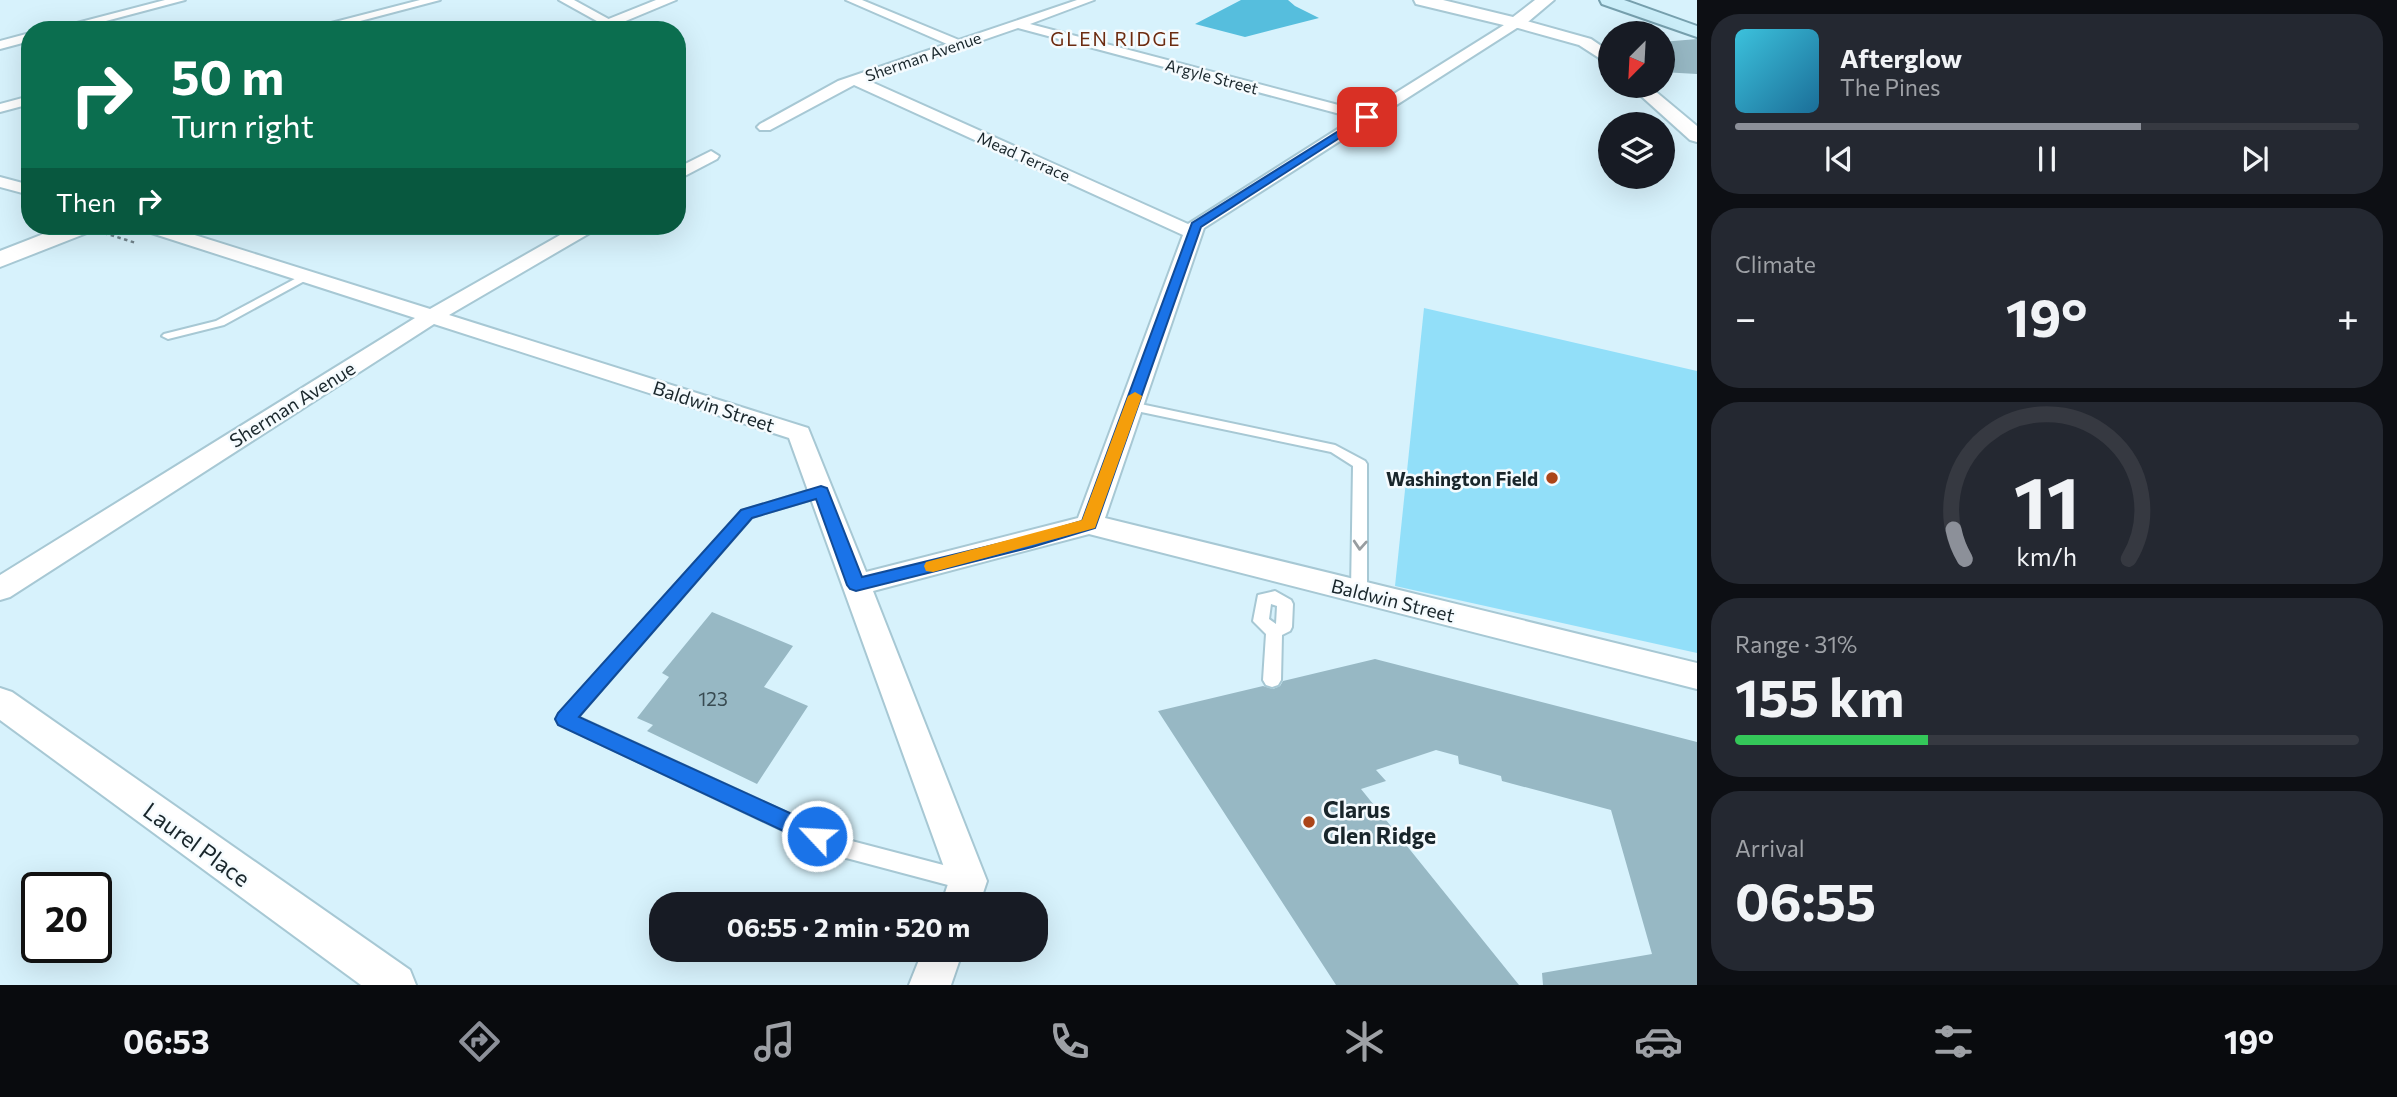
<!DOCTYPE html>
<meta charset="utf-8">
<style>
:root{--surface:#171b24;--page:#242831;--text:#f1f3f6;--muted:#9ea1a6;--line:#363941;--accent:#8c9099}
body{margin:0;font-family:Commissioner,sans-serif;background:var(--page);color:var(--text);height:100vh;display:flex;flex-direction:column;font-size:26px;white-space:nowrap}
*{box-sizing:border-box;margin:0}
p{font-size:23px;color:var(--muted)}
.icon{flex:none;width:38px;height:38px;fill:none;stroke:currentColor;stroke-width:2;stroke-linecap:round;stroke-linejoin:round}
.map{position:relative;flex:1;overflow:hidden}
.side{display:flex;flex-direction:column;gap:14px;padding:14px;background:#0d0f14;width:700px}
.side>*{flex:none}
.guide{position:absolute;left:21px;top:21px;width:665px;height:214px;border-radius:28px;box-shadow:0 7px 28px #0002;background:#0b6e4f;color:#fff;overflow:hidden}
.needle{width:46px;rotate:204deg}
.controls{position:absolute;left:1598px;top:21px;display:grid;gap:14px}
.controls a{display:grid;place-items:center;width:77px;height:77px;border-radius:50%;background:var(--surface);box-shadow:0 7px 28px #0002;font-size:35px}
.speed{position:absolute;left:21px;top:872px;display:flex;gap:14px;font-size:35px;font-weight:700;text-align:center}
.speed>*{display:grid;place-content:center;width:91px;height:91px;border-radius:50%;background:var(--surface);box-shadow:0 7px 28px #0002;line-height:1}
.speed .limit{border:4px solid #111;border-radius:10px;background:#fff;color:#111}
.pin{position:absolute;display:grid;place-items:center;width:60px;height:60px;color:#fff;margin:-30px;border-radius:14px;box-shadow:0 4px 10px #0006}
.me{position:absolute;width:77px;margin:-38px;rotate:295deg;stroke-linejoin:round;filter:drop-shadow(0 0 5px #0008)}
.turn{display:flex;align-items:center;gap:24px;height:147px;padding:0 35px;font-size:32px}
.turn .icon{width:91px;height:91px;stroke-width:2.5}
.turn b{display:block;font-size:49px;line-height:60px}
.then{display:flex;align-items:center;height:66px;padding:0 35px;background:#0003;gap:14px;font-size:26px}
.big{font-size:52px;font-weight:700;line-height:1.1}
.side .tile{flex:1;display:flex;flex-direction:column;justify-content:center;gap:10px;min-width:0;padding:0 24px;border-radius:28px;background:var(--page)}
.side .dial{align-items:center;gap:0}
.dial svg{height:182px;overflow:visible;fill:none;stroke:var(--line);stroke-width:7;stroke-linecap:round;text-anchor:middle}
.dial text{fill:var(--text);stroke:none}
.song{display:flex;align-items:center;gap:21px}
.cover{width:84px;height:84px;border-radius:10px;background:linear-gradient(135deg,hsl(190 70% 55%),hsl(200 70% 35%))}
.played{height:7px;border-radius:4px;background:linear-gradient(90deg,var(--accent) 65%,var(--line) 65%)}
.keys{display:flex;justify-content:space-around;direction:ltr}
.heat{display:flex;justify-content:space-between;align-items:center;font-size:38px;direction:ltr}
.charge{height:10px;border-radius:5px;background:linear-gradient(90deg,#34c759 31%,var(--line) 0)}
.trip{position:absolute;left:649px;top:892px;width:399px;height:70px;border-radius:28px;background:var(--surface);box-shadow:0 7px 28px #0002;font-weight:700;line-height:70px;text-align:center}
.tabs{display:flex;height:112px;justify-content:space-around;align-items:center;background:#090b0e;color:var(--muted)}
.tabs .icon{width:49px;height:49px}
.tabs .selected{color:var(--accent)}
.tabs b{font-size:32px;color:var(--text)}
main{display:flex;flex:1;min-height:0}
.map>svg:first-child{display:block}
.green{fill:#92dff9}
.forest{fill:#56bedd}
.building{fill:#97b8c4}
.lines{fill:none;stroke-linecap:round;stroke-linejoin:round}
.service-casing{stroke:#a7c8d4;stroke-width:4}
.minor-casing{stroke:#a7c8d4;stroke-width:4}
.tertiary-casing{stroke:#a7c8d4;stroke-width:4}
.secondary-casing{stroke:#a7c8d4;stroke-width:4}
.primary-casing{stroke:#77a0ae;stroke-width:4}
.path{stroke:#72858d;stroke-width:2.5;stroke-dasharray:3.5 3.5;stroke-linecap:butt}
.service{fill:#fff;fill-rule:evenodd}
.minor{fill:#fff;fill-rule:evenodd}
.tertiary{fill:#fff;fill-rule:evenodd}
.secondary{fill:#fff;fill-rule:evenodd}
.primary{fill:#cbeef9;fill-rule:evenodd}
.oneway{stroke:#989da0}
.route{fill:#1a73e8;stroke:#114b97;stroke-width:2}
.slow{fill:#f59e0b}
.poi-dot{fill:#ab4519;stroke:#f5fbfe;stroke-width:2.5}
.labels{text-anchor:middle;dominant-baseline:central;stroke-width:5;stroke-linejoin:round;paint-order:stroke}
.far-street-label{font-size:16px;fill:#19262b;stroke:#f5fbfe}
.far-quarter-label{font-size:19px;letter-spacing:2px;fill:#6c2b10;stroke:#f5fbfe}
.street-label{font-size:19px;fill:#19262b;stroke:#f5fbfe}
.poi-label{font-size:19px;font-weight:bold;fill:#19262b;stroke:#f5fbfe;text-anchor:end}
.near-number-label{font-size:19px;fill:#384a51}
.near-poi-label{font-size:23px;font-weight:bold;fill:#19262b;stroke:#f5fbfe;text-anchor:start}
.near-street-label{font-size:23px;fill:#19262b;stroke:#f5fbfe}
</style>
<main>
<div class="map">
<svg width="1697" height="985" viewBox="0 0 1697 985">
<rect width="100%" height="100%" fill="#d7f2fc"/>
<polygon class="green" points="1424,308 1697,371 1697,653 1395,586"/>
<polygon class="forest" points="1241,0 1288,0 1295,6 1319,18 1245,37 1195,24"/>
<g class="building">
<polygon points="1697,39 1697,74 1662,72 1662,42"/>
<polygon points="712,612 793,646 764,687 808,706 757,784 647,731 653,725 637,718 669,677 662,673"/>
<polygon points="1375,659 1697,742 1697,985 1543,985 1542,973 1652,954 1611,810 1502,781 1501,776 1459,764 1458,756 1436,750 1376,770 1386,781 1361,789 1519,985 1336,985 1158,711 1263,686 1273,689 1280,686 1283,681"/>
</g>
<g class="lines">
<g class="service-casing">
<g id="service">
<polygon points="306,273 311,276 310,278 224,325 168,339 162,336 164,334 216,321"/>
<polygon points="1131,402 1335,445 1365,461 1367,464 1367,592 1365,596 1353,596 1351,592 1353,466 1331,452 1127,409 1125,406 1127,403"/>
<polygon points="821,487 826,489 828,492 826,495 752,517 578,717 844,839 970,872 973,879 970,886 963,889 835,855 559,724 556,719 742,511"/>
<path d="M1275,591L1291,600L1293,604L1292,627L1290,631L1282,635L1281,680L1278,685L1272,687L1266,685L1263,680L1266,634L1253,621L1258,595ZM1271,604L1277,606L1276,624L1269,619Z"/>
</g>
</g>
<g class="minor-casing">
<g id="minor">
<polygon points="165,0 185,0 72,30 50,30"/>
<polygon points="420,0 440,0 326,30 304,30"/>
<polygon points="559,0 574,0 614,22 604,25"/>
<path d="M846,0H862L959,40L1077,0H1094L1030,24L1365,112L1512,20H1520V26L1204,228L1105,518L1697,663V689L1089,534L873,591L987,881L979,905H941L949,881L789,438L434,324L10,597L0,600V575L415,318L142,230L139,226H166L430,309L576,226H598L595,230L449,315L808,428L866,572L1078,518L1183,235L854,85L770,130H760L757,127L760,124L838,81L947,44ZM1018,28L1355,118L1188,224L867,80Z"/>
<polygon points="30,33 30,41 0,49 0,41"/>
<polygon points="30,96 30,104 0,112 0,104"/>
<polygon points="711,151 719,156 717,159 677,180 677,168"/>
<polygon points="0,177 30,185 30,195 0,187"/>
<polygon points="0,688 12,692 410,970 416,985 361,985 0,720"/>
<polygon points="923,950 963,950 951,985 909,985"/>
</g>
</g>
<g class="tertiary-casing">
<g id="tertiary">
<polygon points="656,0 676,0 604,30 581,30"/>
<polygon points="1516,18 1591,39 1610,52 1610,65 1579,45 1511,26 1508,23"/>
<polygon points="1630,86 1649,86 1697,126 1697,142 1690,140"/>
<polygon points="64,226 96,226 92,231 0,267 0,251"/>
</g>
</g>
<g class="secondary-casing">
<polygon id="secondary" points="1414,0 1443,0 1513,17 1535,0 1554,0 1522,27 1516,28 1416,4"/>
</g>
<g class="primary-casing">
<polygon id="primary" points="1600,0 1624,0 1697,26 1697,37 1602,4"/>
</g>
<polyline class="path" points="104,233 136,243"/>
<use href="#service" class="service"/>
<use href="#minor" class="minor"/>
<use href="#tertiary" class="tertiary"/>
<use href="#secondary" class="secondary"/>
<use href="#primary" class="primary"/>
</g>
<defs><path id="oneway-chevron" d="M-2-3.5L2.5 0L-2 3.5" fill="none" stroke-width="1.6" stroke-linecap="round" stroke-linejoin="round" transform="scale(1.75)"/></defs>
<use class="oneway" href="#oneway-chevron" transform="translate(1360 545) rotate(94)"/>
<polygon class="route" points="1364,115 1372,117 1201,227 1095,528 1032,547 856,591 850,589 847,585 816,499 752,518 579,717 825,829 828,836 825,843 817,846 809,843 558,725 555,719 558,713 741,510 821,486 827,488 862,577 1031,536 1082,521 1192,223"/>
<polygon class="slow" points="1135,392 1142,396 1095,528 933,572 926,571 924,566 926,562 1082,520 1128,396"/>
<g class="poi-dot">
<circle cx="1552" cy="478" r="7"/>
<circle cx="1309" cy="822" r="7"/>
</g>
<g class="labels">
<g class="far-street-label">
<text transform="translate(923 56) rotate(-19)">Sherman Avenue</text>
<text transform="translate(1212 76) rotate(15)">Argyle Street</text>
<text transform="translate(1024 156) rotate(24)">Mead Terrace</text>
</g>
<g class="far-quarter-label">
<text x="1116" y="38">GLEN RIDGE</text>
</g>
<g class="street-label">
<text transform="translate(292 404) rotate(-32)">Sherman Avenue</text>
<text transform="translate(714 406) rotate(18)">Baldwin Street</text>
<text transform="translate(1393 600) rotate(14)">Baldwin Street</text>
</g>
<g class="poi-label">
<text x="1538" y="478">Washington Field</text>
</g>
<g class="near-number-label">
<text x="713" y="698">123</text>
</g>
<g class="near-poi-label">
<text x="1323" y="809">Clarus<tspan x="1323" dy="26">Glen Ridge</tspan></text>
</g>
<g class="near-street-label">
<text transform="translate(197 844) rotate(36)">Laurel Place</text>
</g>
</g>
</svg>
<div class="controls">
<a><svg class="needle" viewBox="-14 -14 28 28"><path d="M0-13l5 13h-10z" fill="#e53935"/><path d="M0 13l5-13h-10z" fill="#9ea1a6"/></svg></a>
<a><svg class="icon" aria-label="layers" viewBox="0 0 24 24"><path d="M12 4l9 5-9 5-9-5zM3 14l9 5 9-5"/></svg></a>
</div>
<div class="speed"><div class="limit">20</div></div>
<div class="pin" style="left:1367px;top:117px;background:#d93025"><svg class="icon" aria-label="arrive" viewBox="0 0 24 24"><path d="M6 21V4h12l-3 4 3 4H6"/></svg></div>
<svg class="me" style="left:817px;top:836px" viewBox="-20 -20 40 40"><circle r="17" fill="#1a73e8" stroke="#fff" stroke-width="3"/><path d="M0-11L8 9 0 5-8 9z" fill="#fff"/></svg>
<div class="trip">06:55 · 2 min · 520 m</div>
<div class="guide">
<div class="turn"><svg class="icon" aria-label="right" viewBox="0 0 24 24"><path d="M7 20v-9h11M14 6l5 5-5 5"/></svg><div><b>50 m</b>Turn right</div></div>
<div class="then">Then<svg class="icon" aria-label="right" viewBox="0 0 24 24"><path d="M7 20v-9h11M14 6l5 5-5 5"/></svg></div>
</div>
</div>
<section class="side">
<div class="tile">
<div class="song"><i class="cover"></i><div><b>Afterglow</b><p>The Pines</p></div></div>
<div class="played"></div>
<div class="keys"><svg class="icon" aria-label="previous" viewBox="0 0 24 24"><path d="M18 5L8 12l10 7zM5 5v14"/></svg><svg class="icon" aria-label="pause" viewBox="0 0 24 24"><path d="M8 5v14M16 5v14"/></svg><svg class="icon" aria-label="next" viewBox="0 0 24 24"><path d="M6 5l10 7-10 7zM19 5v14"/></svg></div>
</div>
<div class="tile"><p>Climate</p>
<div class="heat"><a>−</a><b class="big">19°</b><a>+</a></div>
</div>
<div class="tile dial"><svg viewBox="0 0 100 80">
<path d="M14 69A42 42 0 1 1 86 69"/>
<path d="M14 69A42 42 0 0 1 9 56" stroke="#8c9099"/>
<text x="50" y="56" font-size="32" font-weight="700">11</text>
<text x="50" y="72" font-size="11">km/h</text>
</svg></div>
<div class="tile"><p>Range · 31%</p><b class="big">155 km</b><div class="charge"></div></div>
<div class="tile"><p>Arrival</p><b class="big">06:55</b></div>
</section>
</main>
<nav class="tabs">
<b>06:53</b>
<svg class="icon selected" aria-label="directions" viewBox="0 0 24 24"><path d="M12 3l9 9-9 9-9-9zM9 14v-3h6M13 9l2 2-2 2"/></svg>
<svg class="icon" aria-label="music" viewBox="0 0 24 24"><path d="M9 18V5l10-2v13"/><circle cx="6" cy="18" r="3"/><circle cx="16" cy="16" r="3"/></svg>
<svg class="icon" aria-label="phone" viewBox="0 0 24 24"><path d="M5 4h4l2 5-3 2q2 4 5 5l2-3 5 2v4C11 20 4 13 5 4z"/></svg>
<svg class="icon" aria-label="climate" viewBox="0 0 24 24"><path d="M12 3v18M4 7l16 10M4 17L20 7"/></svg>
<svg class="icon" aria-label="car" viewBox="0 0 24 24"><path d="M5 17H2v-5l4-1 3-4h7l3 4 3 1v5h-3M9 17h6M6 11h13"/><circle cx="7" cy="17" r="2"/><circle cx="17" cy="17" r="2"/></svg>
<svg class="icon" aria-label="filters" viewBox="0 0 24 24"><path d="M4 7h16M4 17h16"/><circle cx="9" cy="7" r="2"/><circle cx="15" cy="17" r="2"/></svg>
<b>19°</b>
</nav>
